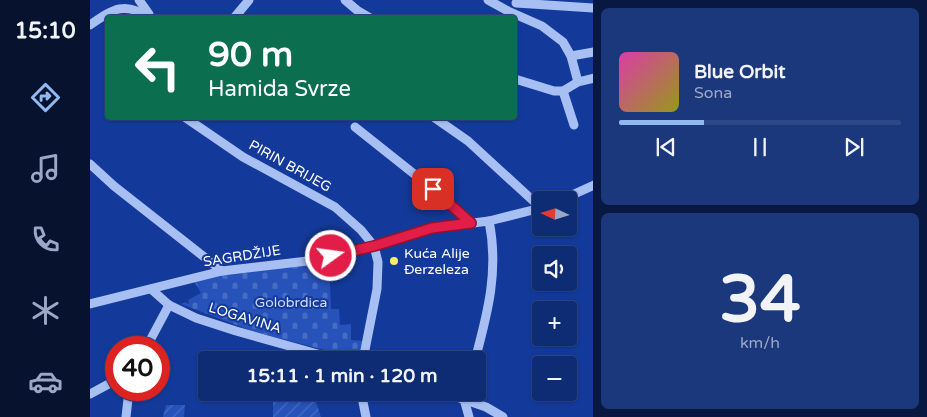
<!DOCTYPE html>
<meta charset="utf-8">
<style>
:root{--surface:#0e2c74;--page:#1c387c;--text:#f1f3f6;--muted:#9ba7c5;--line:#2e4886;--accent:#90b9f0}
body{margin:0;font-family:"Varela Round",sans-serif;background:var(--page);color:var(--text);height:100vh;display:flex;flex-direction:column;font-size:19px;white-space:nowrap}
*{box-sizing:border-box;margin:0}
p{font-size:16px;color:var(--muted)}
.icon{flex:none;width:28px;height:28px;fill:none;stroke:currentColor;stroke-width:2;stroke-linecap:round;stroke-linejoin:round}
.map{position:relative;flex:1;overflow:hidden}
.side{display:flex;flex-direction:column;gap:8px;padding:8px;background:#081840;width:334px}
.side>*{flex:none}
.top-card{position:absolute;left:15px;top:15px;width:412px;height:105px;border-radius:5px;box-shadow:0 1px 4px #0004,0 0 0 1px var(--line);background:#0b6e4f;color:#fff;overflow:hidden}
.needle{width:32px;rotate:274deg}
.tools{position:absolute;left:442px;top:191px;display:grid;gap:10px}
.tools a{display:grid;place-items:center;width:45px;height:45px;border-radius:5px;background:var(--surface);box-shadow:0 1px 4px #0004,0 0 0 1px var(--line);font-size:25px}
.speed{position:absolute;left:15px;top:336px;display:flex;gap:10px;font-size:25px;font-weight:700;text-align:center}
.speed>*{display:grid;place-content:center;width:65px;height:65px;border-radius:50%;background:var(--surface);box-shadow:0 1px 4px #0004,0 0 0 1px var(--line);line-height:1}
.speed .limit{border:8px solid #d22;background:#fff;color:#111}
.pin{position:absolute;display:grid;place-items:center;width:42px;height:42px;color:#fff;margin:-21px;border-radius:10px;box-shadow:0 2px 8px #0006}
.me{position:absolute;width:55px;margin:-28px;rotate:76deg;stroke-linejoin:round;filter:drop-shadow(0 0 4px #0008)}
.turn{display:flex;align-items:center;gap:18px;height:105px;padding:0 20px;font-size:22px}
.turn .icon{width:65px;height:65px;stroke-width:2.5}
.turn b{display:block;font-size:35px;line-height:42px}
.side .card{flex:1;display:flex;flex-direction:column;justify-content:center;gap:8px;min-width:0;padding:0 18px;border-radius:8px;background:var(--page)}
.side .dial{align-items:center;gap:0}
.dial b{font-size:65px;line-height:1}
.song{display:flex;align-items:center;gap:15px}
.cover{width:60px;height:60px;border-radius:8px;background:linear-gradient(135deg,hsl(320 70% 55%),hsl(60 70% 35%))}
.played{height:5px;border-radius:2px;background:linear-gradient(90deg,var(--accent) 30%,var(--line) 30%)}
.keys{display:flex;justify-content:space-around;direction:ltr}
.trip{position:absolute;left:108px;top:351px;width:288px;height:50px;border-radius:5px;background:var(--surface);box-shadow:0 1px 4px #0004,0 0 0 1px var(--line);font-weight:700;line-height:50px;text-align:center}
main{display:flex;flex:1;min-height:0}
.tab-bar{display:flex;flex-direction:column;width:90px;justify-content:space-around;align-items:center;background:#06122e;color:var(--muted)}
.tab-bar .icon{width:35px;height:35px}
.tab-bar .active{color:var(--accent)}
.tab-bar b{font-size:22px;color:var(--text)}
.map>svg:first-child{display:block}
.cemetery{fill:url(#cemetery-stones)}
.garden{fill:url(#garden-furrows)}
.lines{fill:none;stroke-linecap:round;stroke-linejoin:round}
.minor{stroke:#a8bff3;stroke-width:9}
.route-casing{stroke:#92132f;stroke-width:12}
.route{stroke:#e11d48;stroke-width:9}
.poi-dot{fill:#ffeb6b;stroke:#133a9b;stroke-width:2}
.labels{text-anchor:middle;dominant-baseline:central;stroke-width:4;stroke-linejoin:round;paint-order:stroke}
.street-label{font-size:14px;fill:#fff;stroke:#133a9b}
.poi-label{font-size:14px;fill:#fff;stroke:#133a9b;text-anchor:start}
.park-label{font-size:14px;fill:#d1defd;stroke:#133a9b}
</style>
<main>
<nav class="tab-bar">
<b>15:10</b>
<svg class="icon active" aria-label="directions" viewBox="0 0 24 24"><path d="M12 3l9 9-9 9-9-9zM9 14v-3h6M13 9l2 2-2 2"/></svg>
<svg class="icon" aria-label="music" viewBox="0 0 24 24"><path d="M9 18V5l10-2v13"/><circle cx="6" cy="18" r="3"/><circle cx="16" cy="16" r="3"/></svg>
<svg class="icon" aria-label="phone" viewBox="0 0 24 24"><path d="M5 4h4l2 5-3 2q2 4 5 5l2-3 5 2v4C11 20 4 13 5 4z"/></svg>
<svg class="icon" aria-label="climate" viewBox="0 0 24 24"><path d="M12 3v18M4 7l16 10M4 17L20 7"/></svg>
<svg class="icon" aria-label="car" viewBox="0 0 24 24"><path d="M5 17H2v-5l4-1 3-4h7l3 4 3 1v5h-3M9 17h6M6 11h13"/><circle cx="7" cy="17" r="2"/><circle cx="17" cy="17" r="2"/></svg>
</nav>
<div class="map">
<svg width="504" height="417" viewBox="0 0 504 417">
<defs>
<pattern id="cemetery-stones" width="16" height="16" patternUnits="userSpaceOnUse" patternTransform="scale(1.25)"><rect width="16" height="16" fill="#2652b9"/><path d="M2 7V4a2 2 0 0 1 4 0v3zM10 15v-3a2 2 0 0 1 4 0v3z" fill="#476cc4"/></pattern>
<pattern id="garden-furrows" width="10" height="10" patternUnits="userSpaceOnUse" patternTransform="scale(1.25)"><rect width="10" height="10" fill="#2652b9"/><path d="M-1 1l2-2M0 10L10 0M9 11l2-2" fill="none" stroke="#476cc4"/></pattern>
</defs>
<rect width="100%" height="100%" fill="#133a9b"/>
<polygon class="cemetery" points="239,260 241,309 249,309 250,325 261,324 261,340 274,341 269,359 162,331 91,304 96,302 97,304 99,303 98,300 111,293 104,281 109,278"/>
<g class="garden">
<polygon points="207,392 223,393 231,417 183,417 183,393 205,398"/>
<polygon points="76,405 95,405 94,417 73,417"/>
</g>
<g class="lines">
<g class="minor">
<polyline points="49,0 59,14"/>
<polyline points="255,0 268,11 280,18"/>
<polyline points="398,0 418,11 452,26 473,42 481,56 488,82"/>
<polyline points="426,3 504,8"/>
<polyline points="144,18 159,0"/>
<path d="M0,25C22,10 35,0 59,18"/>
<polyline points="481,56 504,52"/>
<polyline points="425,79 464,91 473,91 488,82 504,78"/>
<polyline points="473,91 484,125"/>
<polyline points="96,118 153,157 245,207 271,230 284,246 288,262 287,289 273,360"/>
<polyline points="345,118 378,141 451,208"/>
<polyline points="265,127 343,189 381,223"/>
<polyline points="0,164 24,186 132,271"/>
<polyline points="471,200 504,185"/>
<polyline points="61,289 79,305 106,318 146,331 249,360"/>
<polyline points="0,304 132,271 226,260 284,246 342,228 399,221 451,208"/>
<polyline points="56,348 79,305"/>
<path d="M385,360C398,312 409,270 399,221"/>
<polyline points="271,392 276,417"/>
<polyline points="352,392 396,407 413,417"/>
<polyline points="376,392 374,399 379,417"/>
<polyline points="0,394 26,380"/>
<polyline points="36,417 39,390"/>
</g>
</g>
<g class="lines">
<g class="route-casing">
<polyline id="route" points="241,256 284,246 342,228 381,223 343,189"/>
</g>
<use href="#route" class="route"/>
</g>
<circle class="poi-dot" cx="304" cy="261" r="5"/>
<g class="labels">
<g class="street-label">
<text transform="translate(200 166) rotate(29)">PIRIN BRIJEG</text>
<text transform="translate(152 256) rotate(-9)">SAGRDŽIJE</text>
<text transform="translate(155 318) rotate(17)">LOGAVINA</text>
</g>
<g class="poi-label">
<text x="314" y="253">Kuća Alije<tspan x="314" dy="16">Đerzeleza</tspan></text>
</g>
<g class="park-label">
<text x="201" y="302">Golobrdica</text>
</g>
</g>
</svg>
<div class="tools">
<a><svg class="needle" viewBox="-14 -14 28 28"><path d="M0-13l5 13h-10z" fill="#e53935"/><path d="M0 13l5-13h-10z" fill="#9ba7c5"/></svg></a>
<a><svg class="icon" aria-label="sound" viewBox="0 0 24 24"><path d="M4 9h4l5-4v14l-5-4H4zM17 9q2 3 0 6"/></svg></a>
<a>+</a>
<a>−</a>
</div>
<div class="speed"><div class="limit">40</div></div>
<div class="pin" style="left:343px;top:189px;background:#d93025"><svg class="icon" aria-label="arrive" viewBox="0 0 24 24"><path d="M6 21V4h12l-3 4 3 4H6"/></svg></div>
<svg class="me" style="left:241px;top:256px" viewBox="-20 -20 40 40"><circle r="17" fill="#e11d48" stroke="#fff" stroke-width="3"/><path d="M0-11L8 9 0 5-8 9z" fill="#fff"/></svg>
<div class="trip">15:11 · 1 min · 120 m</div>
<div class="top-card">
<div class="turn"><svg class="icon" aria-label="left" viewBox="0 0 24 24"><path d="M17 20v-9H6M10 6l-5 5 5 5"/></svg><div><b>90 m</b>Hamida Svrze</div></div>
</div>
</div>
<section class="side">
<div class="card">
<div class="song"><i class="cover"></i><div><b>Blue Orbit</b><p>Sona</p></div></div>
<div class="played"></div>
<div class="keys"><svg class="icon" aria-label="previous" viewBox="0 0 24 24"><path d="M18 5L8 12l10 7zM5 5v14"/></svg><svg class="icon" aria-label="pause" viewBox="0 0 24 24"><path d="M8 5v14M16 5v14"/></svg><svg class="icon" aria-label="next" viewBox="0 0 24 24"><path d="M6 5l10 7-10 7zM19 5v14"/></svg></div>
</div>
<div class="card dial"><b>34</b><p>km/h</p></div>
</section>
</main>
